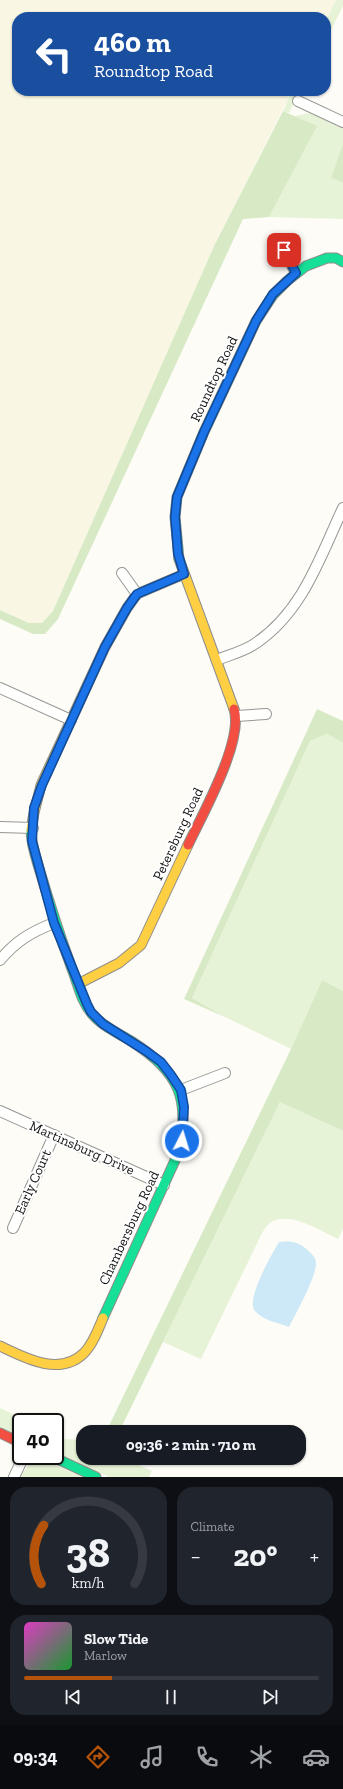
<!DOCTYPE html>
<meta charset="utf-8">
<style>
:root{--surface:#171b24;--page:#20242c;--text:#f1f3f6;--muted:#9ea1a6;--line:#363941;--accent:#b45309}
body{margin:0;font-family:"Zilla Slab",serif;background:var(--page);color:var(--text);height:100vh;display:flex;flex-direction:column;font-size:15px;white-space:nowrap}
*{box-sizing:border-box;margin:0}
p{font-size:13px;color:var(--muted)}
.icon{flex:none;width:22px;height:22px;fill:none;stroke:currentColor;stroke-width:2;stroke-linecap:round;stroke-linejoin:round}
.map{position:relative;height:1477px;overflow:hidden}
.sheet{display:flex;flex-direction:column;gap:10px;padding:10px;background:#0d0f14;flex:1}
.sheet>*{flex:none}
.top-card{position:absolute;left:12px;top:12px;width:319px;height:84px;border-radius:16px;box-shadow:0 1px 3px #0004;background:#1a4fa0;color:#fff;overflow:hidden}
.speed{position:absolute;left:12px;top:1413px;display:flex;gap:8px;font-size:20px;font-weight:700;text-align:center}
.speed>*{display:grid;place-content:center;width:52px;height:52px;border-radius:50%;background:var(--surface);box-shadow:0 1px 3px #0004;line-height:1}
.speed .limit{border:2px solid #111;border-radius:6px;background:#fff;color:#111}
.pin{position:absolute;display:grid;place-items:center;width:34px;height:34px;color:#fff;margin:-17px;border-radius:8px;box-shadow:0 2px 6px #0006}
.me{position:absolute;width:44px;margin:-22px;rotate:5deg;stroke-linejoin:round;filter:drop-shadow(0 0 3px #0008)}
.turn{display:flex;align-items:center;gap:14px;height:84px;padding:0 16px;font-size:18px}
.turn .icon{width:52px;height:52px;stroke-width:2.5}
.turn b{display:block;font-size:28px;line-height:34px}
.big{font-size:30px;font-weight:700;line-height:1.1}
.sheet .tile{flex:1;display:flex;flex-direction:column;justify-content:center;gap:6px;min-width:0;padding:0 14px;border-radius:16px;background:var(--page)}
.sheet .dial{align-items:center;gap:0}
.dial svg{height:104px;overflow:visible;fill:none;stroke:var(--line);stroke-width:7;stroke-linecap:round;text-anchor:middle}
.dial text{fill:var(--text);stroke:none}
.song{display:flex;align-items:center;gap:12px}
.cover{width:48px;height:48px;border-radius:6px;background:linear-gradient(135deg,hsl(310 70% 55%),hsl(130 70% 35%))}
.played{height:4px;border-radius:2px;background:linear-gradient(90deg,var(--accent) 30%,var(--line) 30%)}
.keys{display:flex;justify-content:space-around;direction:ltr}
.heat{display:flex;justify-content:space-between;align-items:center;font-size:22px;direction:ltr}
.sheet .tiles{flex:1;display:grid;gap:10px;grid-template-columns:1fr 1fr}
.tile:last-child{grid-column:span 2}
.trip{position:absolute;left:76px;top:1425px;width:230px;height:40px;border-radius:16px;background:var(--surface);box-shadow:0 1px 3px #0004;font-weight:700;line-height:40px;text-align:center}
.menu{display:flex;height:64px;justify-content:space-around;align-items:center;background:#090b0e;color:var(--muted)}
.menu .icon{width:28px;height:28px}
.menu .on{color:var(--accent)}
.menu b{font-size:18px;color:var(--text)}
.map>svg:first-child{display:block}
.farmland{fill:#f9f7e4}
.green{fill:#e7f3d7}
.forest{fill:#d8eac5}
.water{fill:#cde8f7}
.lines{fill:none;stroke-linecap:round;stroke-linejoin:round}
.street-casing{stroke:#979795;stroke-width:12}
.fast-casing{stroke:#8e8d8b;stroke-width:11}
.slow-casing{stroke:#8e8d8b;stroke-width:11}
.jam-casing{stroke:#8e8d8b;stroke-width:11}
.street{stroke:#fffffe;stroke-width:10}
.fast{stroke:#16e098;stroke-width:9}
.slow{stroke:#ffcf43;stroke-width:9}
.jam{stroke:#f24e42;stroke-width:9}
.route-casing{stroke:#114b97;stroke-width:10}
.route{stroke:#1a73e8;stroke-width:7}
.labels{text-anchor:middle;dominant-baseline:central;stroke-width:4;stroke-linejoin:round;paint-order:stroke}
.street-label{font-size:14px;fill:#111;stroke:#fff}
</style>
<div class="map">
<svg width="343" height="1477" viewBox="0 0 343 1477">
<rect width="100%" height="100%" fill="#fdfcf7"/>
<polygon class="farmland" points="0,0 336,0 326,21 326,17 17,17 17,91 292,91 215,244 53,611 42,623 29,623 0,610"/>
<g class="green">
<polygon points="336,0 343,0 343,6 326,40 326,21"/>
<polygon points="292,91 300,91 289,113 283,111"/>
<polygon points="309,113 343,127 343,143 331,178 343,183 343,219 269,217 316,127 295,116"/>
<polygon points="327,734 343,743 343,991 322,980 291,1049 225,1017 192,998 310,741"/>
<path d="M280,1102L343,1131V1229L338,1239C320,1231 289,1210 270,1223C267,1225 264,1230 262,1233L201,1359L163,1342Z"/>
<polygon points="0,1408 30,1422 21,1422 21,1437 0,1428"/>
<polygon points="55,1434 64,1439 83,1440 83,1458 95,1458 104,1462 106,1458 124,1458 152,1471 149,1477 109,1477 55,1453"/>
<polygon points="40,1461 52,1463 82,1477 20,1477 30,1463"/>
</g>
<g class="forest">
<polygon points="283,111 317,126 269,217 243,219 58,619 45,634 33,634 0,619 0,610 29,623 42,623 53,611 215,244"/>
<polygon points="343,143 343,183 331,178"/>
<polygon points="317,709 343,721 343,743 327,734 310,741 192,998 225,1017 184,999"/>
<polygon points="322,980 343,991 343,1131 280,1102 119,1432 106,1432 291,1049"/>
</g>
<path class="water" d="M279,1242C289,1241 297,1241 305,1248C310,1252 316,1257 316,1263C316,1278 296,1313 289,1327C279,1323 262,1320 255,1311C245,1300 272,1254 279,1242Z"/>
<g class="lines">
<g class="street-casing">
<g id="street">
<polyline points="298,101 343,122"/>
<polyline points="278,239 296,273"/>
<polyline points="122,573 137,594"/>
<path d="M217,660C229,655 245,651 256,643C303,611 320,557 343,508"/>
<polyline points="0,688 71,720"/>
<polyline points="236,716 266,714"/>
<polyline points="0,827 33,828"/>
<path d="M0,960C16,941 31,932 54,923"/>
<polyline points="181,1090 225,1073"/>
<polyline points="0,1111 164,1185"/>
<polyline points="13,1228 54,1135"/>
<polyline points="14,1477 24,1456"/>
</g>
</g>
<g class="fast-casing">
<g id="fast">
<polyline points="179,559 175,517 177,497 204,432 256,321 273,295 287,281 306,266 327,258 336,258 343,262"/>
<path d="M31,830C31,843 35,855 39,868C49,902 60,936 72,969C78,984 81,1001 92,1014C102,1026 118,1033 131,1041C180,1072 192,1101 177,1156L103,1318"/>
<polyline points="51,1456 96,1477"/>
</g>
</g>
<g class="slow-casing">
<g id="slow">
<polyline points="179,559 234,709"/>
<polyline points="31,830 34,813 41,785 105,647 127,608 137,594 184,574"/>
<polyline points="78,984 119,963 141,945 188,845"/>
<path d="M0,1346C25,1358 60,1377 84,1353C93,1344 98,1330 103,1318"/>
</g>
</g>
<g class="jam-casing">
<g id="jam">
<path d="M188,845C202,815 244,741 234,709"/>
<polyline points="0,1433 21,1443"/>
</g>
</g>
<use href="#street" class="street"/>
<use href="#fast" class="fast"/>
<use href="#slow" class="slow"/>
<use href="#jam" class="jam"/>
</g>
<g class="lines">
<g class="route-casing">
<polyline id="route" points="182,1141 184,1107 181,1090 171,1075 161,1062 146,1051 103,1024 91,1012 87,1004 54,923 32,841 34,808 42,785 105,647 127,608 137,594 184,574 178,554 175,517 177,497 204,432 256,321 273,294 296,273 284,250"/>
</g>
<use href="#route" class="route"/>
</g>
<g class="labels">
<g class="street-label">
<text transform="translate(214 379) rotate(-65)">Roundtop Road</text>
<text transform="translate(178 834) rotate(-65)">Petersburg Road</text>
<text transform="translate(82 1148) rotate(24)">Martinsburg Drive</text>
<text transform="translate(33 1182) rotate(-66)">Early Court</text>
<text transform="translate(129 1228) rotate(-65)">Chambersburg Road</text>
</g>
</g>
</svg>
<div class="speed"><div class="limit">40</div></div>
<div class="pin" style="left:284px;top:250px;background:#d93025"><svg class="icon" aria-label="arrive" viewBox="0 0 24 24"><path d="M6 21V4h12l-3 4 3 4H6"/></svg></div>
<svg class="me" style="left:182px;top:1141px" viewBox="-20 -20 40 40"><circle r="17" fill="#1a73e8" stroke="#fff" stroke-width="3"/><path d="M0-11L8 9 0 5-8 9z" fill="#fff"/></svg>
<div class="trip">09:36 · 2 min · 710 m</div>
<div class="top-card">
<div class="turn"><svg class="icon" aria-label="left" viewBox="0 0 24 24"><path d="M17 20v-9H6M10 6l-5 5 5 5"/></svg><div><b>460 m</b>Roundtop Road</div></div>
</div>
</div>
<section class="sheet">
<div class="tiles">
<div class="tile dial"><svg viewBox="0 0 100 80">
<path d="M14 69A42 42 0 1 1 86 69"/>
<path d="M14 69A42 42 0 0 1 16 24" stroke="#b45309"/>
<text x="50" y="56" font-size="32" font-weight="700">38</text>
<text x="50" y="72" font-size="11">km/h</text>
</svg></div>
<div class="tile"><p>Climate</p>
<div class="heat"><a>−</a><b class="big">20°</b><a>+</a></div>
</div>
<div class="tile">
<div class="song"><i class="cover"></i><div><b>Slow Tide</b><p>Marlow</p></div></div>
<div class="played"></div>
<div class="keys"><svg class="icon" aria-label="previous" viewBox="0 0 24 24"><path d="M18 5L8 12l10 7zM5 5v14"/></svg><svg class="icon" aria-label="pause" viewBox="0 0 24 24"><path d="M8 5v14M16 5v14"/></svg><svg class="icon" aria-label="next" viewBox="0 0 24 24"><path d="M6 5l10 7-10 7zM19 5v14"/></svg></div>
</div>
</div>
</section>
<nav class="menu">
<b>09:34</b>
<svg class="icon on" aria-label="directions" viewBox="0 0 24 24"><path d="M12 3l9 9-9 9-9-9zM9 14v-3h6M13 9l2 2-2 2"/></svg>
<svg class="icon" aria-label="music" viewBox="0 0 24 24"><path d="M9 18V5l10-2v13"/><circle cx="6" cy="18" r="3"/><circle cx="16" cy="16" r="3"/></svg>
<svg class="icon" aria-label="phone" viewBox="0 0 24 24"><path d="M5 4h4l2 5-3 2q2 4 5 5l2-3 5 2v4C11 20 4 13 5 4z"/></svg>
<svg class="icon" aria-label="climate" viewBox="0 0 24 24"><path d="M12 3v18M4 7l16 10M4 17L20 7"/></svg>
<svg class="icon" aria-label="car" viewBox="0 0 24 24"><path d="M5 17H2v-5l4-1 3-4h7l3 4 3 1v5h-3M9 17h6M6 11h13"/><circle cx="7" cy="17" r="2"/><circle cx="17" cy="17" r="2"/></svg>
</nav>
